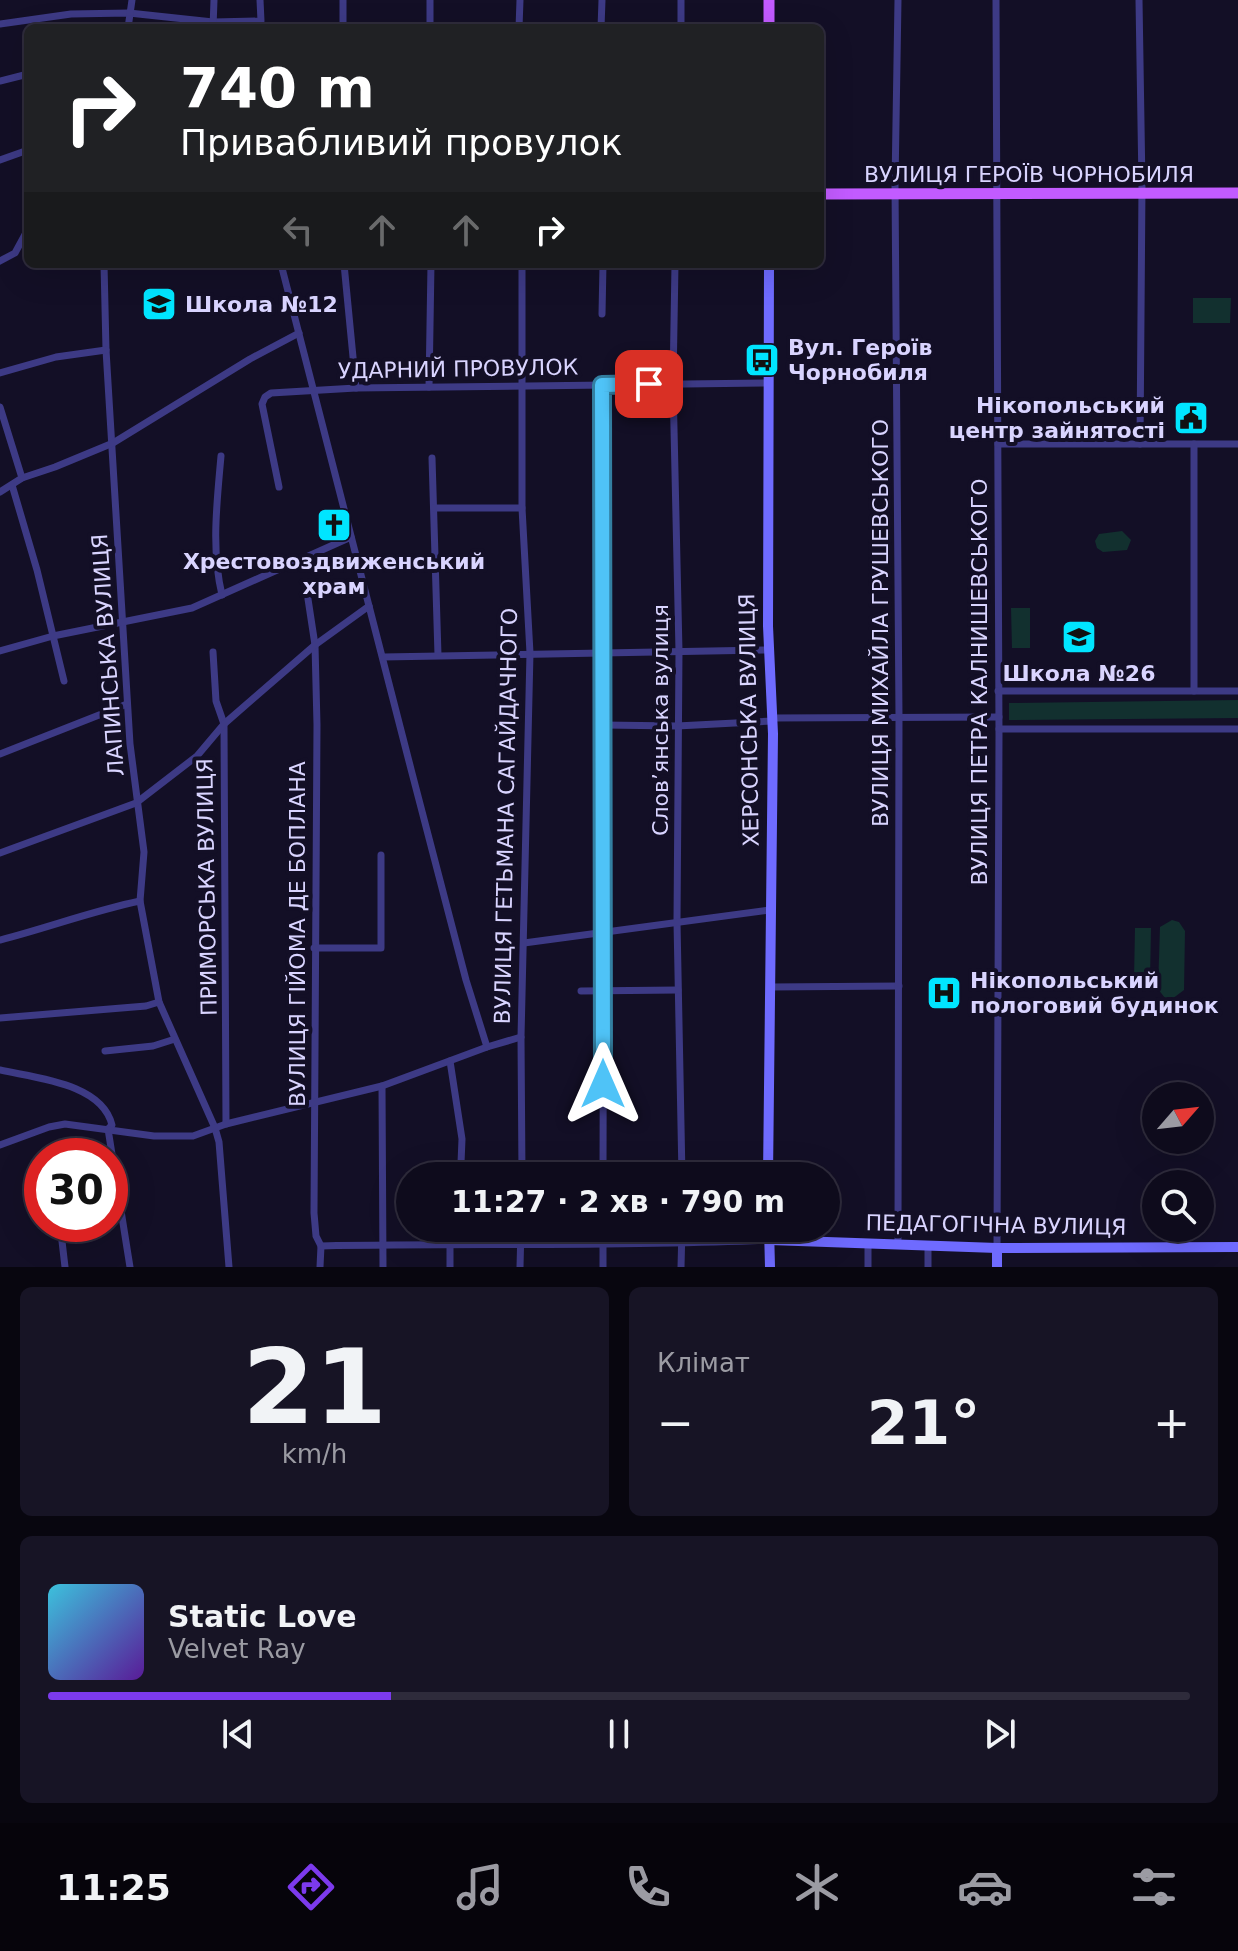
<!DOCTYPE html>
<html lang="uk">
<meta charset="utf-8">
<style>
:root{--surface:#0e0b1c;--page:#171425;--text:#f1f3f6;--muted:#9b9ba3;--line:#2e2b3b;--accent:#7c3aed}
body{margin:0;font-family:"DejaVu Sans",sans-serif;background:var(--page);color:var(--text);height:100vh;display:flex;flex-direction:column;font-size:30px;white-space:nowrap}
*{box-sizing:border-box;margin:0}
p{font-size:26px;color:var(--muted)}
.icon{flex:none;width:44px;height:44px;fill:none;stroke:currentColor;stroke-width:2;stroke-linecap:round;stroke-linejoin:round}
.map{position:relative;height:1267px;overflow:hidden}
.side{display:flex;flex-direction:column;gap:20px;padding:20px;background:#08060f;flex:1}
.side>*{flex:none}
.guide{position:absolute;left:24px;top:24px;width:800px;height:244px;border-radius:12px;box-shadow:0 8px 32px #0002,0 0 0 2px var(--line);background:#202124;color:#fff;overflow:hidden}
.needle{width:52px;rotate:62deg}
.controls{position:absolute;left:1142px;top:1082px;display:grid;gap:16px}
.controls a{display:grid;place-items:center;width:72px;height:72px;border-radius:50%;background:var(--surface);box-shadow:0 8px 32px #0002,0 0 0 2px var(--line);font-size:40px}
.speed{position:absolute;left:24px;top:1138px;display:flex;gap:16px;font-size:40px;font-weight:700;text-align:center}
.speed>*{display:grid;place-content:center;width:104px;height:104px;border-radius:50%;background:var(--surface);box-shadow:0 8px 32px #0002,0 0 0 2px var(--line);line-height:1}
.speed .limit{border:12px solid #d22;background:#fff;color:#111}
.pin{position:absolute;display:grid;place-items:center;width:68px;height:68px;color:#fff;margin:-34px;border-radius:16px;box-shadow:0 4px 12px #0006}
.me{position:absolute;width:88px;margin:-44px;rotate:0deg;stroke-linejoin:round;filter:drop-shadow(0 0 6px #0008)}
.turn{display:flex;align-items:center;gap:28px;height:168px;padding:0 24px;font-size:36px}
.turn .icon{width:104px;height:104px;stroke-width:2.5}
.turn b{display:block;font-size:56px;line-height:68px}
.lanes{display:flex;align-items:center;height:76px;padding:0 24px;background:#0003;justify-content:center;gap:40px;direction:ltr}
.lanes .off{opacity:.35}
.big{font-size:60px;font-weight:700;line-height:1.1}
.side .card{flex:1;display:flex;flex-direction:column;justify-content:center;gap:12px;min-width:0;padding:0 28px;border-radius:12px;background:var(--page)}
.side .dial{align-items:center;gap:0}
.dial b{font-size:104px;line-height:1}
.song{display:flex;align-items:center;gap:24px}
.cover{width:96px;height:96px;border-radius:12px;background:linear-gradient(135deg,hsl(190 70% 55%),hsl(270 70% 35%))}
.played{height:8px;border-radius:4px;background:linear-gradient(90deg,var(--accent) 30%,var(--line) 30%)}
.keys{display:flex;justify-content:space-around;direction:ltr}
.heat{display:flex;justify-content:space-between;align-items:center;font-size:44px;direction:ltr}
.side .tiles{flex:1;display:grid;gap:20px;grid-template-columns:1fr 1fr}
.card:last-child{grid-column:span 2}
.trip{position:absolute;left:396px;top:1162px;width:444px;height:80px;border-radius:40px;background:var(--surface);box-shadow:0 8px 32px #0002,0 0 0 2px var(--line);font-weight:700;line-height:80px;text-align:center}
.tabs{display:flex;height:128px;justify-content:space-around;align-items:center;background:#06040b;color:var(--muted)}
.tabs .icon{width:56px;height:56px}
.tabs .on{color:var(--accent)}
.tabs b{font-size:36px;color:var(--text)}
.map>svg:first-child{display:block}
.green{fill:#12302f}
.lines{fill:none;stroke-linecap:round;stroke-linejoin:round}
.street{stroke:#3d3a85;stroke-width:7}
.secondary{stroke:#6f6bff;stroke-width:10}
.primary{stroke:#c25bff;stroke-width:11}
.route-casing{stroke:#337fa1;stroke-width:20}
.route{stroke:#4fc3f7;stroke-width:14}
.labels{text-anchor:middle;dominant-baseline:central;stroke-width:8;stroke-linejoin:round;paint-order:stroke}
.street-label{font-size:22px;fill:#d9d4ff;stroke:#130f26}
.poi-label{font-size:22px;font-weight:bold;fill:#d9d4ff;stroke:#130f26;text-anchor:start}
</style>
<div class="map">
<svg width="1238" height="1267" viewBox="0 0 1238 1267">
<rect width="100%" height="100%" fill="#130f26"/>
<g class="green">
<polygon points="1193,298 1231,298 1230,323 1193,323"/>
<polygon points="1122,531 1131,540 1127,550 1103,552 1097,548 1095,541 1099,534"/>
<polygon points="1011,608 1030,608 1030,648 1012,648"/>
<polygon points="1238,700 1238,718 1009,720 1009,703"/>
<polygon points="1172,920 1179,922 1185,931 1184,990 1172,999 1165,998 1158,989 1160,927"/>
<polygon points="1135,928 1151,928 1150,979 1134,979"/>
</g>
<g class="lines">
<g class="street">
<polyline points="343,0 343,28"/>
<polyline points="430,0 430,28"/>
<polyline points="681,0 681,28"/>
<polyline points="996,0 999,735 997,1248"/>
<polyline points="1139,0 1142,185 1140,444"/>
<polyline points="0,24 71,14 129,13 213,22 261,21 260,0"/>
<polyline points="128,28 132,0"/>
<polyline points="213,28 214,0"/>
<polyline points="519,28 520,0"/>
<polyline points="601,28 602,0"/>
<polyline points="0,81 28,74"/>
<polyline points="0,160 28,150"/>
<polyline points="0,261 15,253 28,229"/>
<polyline points="104,264 106,350 130,744 144,852 140,901 159,1002 215,1128 219,1142 229,1267"/>
<polyline points="281,264 412,773 466,980 487,1047"/>
<polyline points="344,264 356,388"/>
<polyline points="675,264 673,384 679,651 677,922 682,1176"/>
<polyline points="602,314 603,264"/>
<polyline points="0,373 56,357 106,350"/>
<polyline points="602,385 604,725 603,1176"/>
<polyline points="429,387 431,264"/>
<polyline points="0,407 22,478"/>
<polyline points="998,444 1238,444"/>
<path d="M221,456C217,502 211,549 222,595"/>
<polyline points="432,458 438,655"/>
<polyline points="12,485 37,570 64,681"/>
<polyline points="279,487 262,404 265,397 271,393 356,388 768,383"/>
<polyline points="0,492 22,478 55,467 113,443 250,359 299,333"/>
<polyline points="434,508 522,508"/>
<polyline points="308,599 315,645 317,725 314,1213 316,1236 321,1246 320,1267"/>
<polyline points="0,651 53,636 192,608 351,537"/>
<polyline points="213,652 216,701 224,724 226,1124"/>
<polyline points="383,657 768,650"/>
<polyline points="998,691 1238,691"/>
<polyline points="1194,691 1194,444"/>
<polyline points="772,718 999,717"/>
<polyline points="604,725 677,726 772,721"/>
<polyline points="999,729 1238,729"/>
<polyline points="0,754 127,704"/>
<polyline points="0,853 136,803 197,756 224,724 315,645 369,606"/>
<path d="M0,940C47,928 92,911 140,901"/>
<polyline points="524,943 770,910"/>
<polyline points="314,948 381,948 381,855"/>
<polyline points="770,987 899,986"/>
<polyline points="581,991 678,990"/>
<polyline points="0,1018 146,1006 159,1002"/>
<polyline points="105,1051 153,1046 175,1039"/>
<polyline points="450,1061 462,1139 461,1163 452,1176"/>
<path d="M0,1070C35,1078 102,1083 112,1125L108,1129L130,1267"/>
<polyline points="382,1086 383,1267"/>
<polyline points="0,1145 49,1127 65,1124 154,1136 193,1136 226,1124 382,1086 487,1047 521,1037"/>
<polyline points="522,1176 521,1037 530,653 522,508 522,264"/>
<polyline points="522,1176 543,1176"/>
<polyline points="60,1224 65,1267"/>
<polyline points="450,1228 450,1267"/>
<polyline points="868,1243 868,1267"/>
<polyline points="896,1244 898,1240 899,717 895,184 898,0"/>
<path d="M321,1246C471,1243 621,1247 770,1240"/>
<polyline points="928,1246 928,1267"/>
<polyline points="520,1267 521,1228"/>
<polyline points="603,1267 603,1228"/>
<polyline points="681,1267 682,1228"/>
</g>
<g class="secondary">
<polyline points="768,1176 773,734 768,626 769,264"/>
<polyline points="769,1228 770,1267"/>
<polyline points="770,1240 997,1248 1238,1247"/>
<polyline points="997,1248 997,1267"/>
</g>
<g class="primary">
<polyline points="769,28 769,0"/>
<polyline points="820,194 1238,193"/>
</g>
</g>
<g class="lines">
<g class="route-casing">
<polyline id="route" points="603,1084 602,385 649,384"/>
</g>
<use href="#route" class="route"/>
</g>
<defs>
<g id="school-square" transform="scale(1.8)"><rect x="-9" y="-9" width="18" height="18" rx="4" fill="#00e5ff" stroke="#130f26"/><path d="M0-5L7-2L0 1L-7-2ZM-4 1L0 2.5L4 1V4Q0 6-4 4Z" fill="#111"/></g>
<g id="bus-square" transform="scale(1.8)"><rect x="-9" y="-9" width="18" height="18" rx="4" fill="#00e5ff" stroke="#130f26"/><path d="M-5-6H5V4H4V6H2V4H-2V6H-4V4H-5ZM-3.5-4V0h7V-4ZM-3.5 1.2v1.5H-2V1.2ZM2 1.2v1.5H3.5V1.2Z" fill="#111"/></g>
<g id="civic-square" transform="scale(1.8)"><rect x="-9" y="-9" width="18" height="18" rx="4" fill="#00e5ff" stroke="#130f26"/><path d="M-.6-6.5H3V-4.5H.6V-3L4-1V1h2V6H-6V1h2V-1L-.6-3ZM-1.2 2.5V6h2.4V2.5Z" fill="#111"/></g>
<g id="church-square" transform="scale(1.8)"><rect x="-9" y="-9" width="18" height="18" rx="4" fill="#00e5ff" stroke="#130f26"/><path d="M-1.2-6h2.4v3.5h3.3v2.4h-3.3V6h-2.4V-.1h-3.3v-2.4h3.3Z" fill="#111"/></g>
<g id="hospital-square" transform="scale(1.8)"><rect x="-9" y="-9" width="18" height="18" rx="4" fill="#00e5ff" stroke="#130f26"/><path d="M-5-5h3v3.5h4V-5h3V5h-3V1.5h-4V5h-3Z" fill="#111"/></g>
</defs>
<g fill-rule="evenodd">
<use href="#school-square" x="159" y="304"/>
<use href="#bus-square" x="762" y="360"/>
<use href="#civic-square" x="1191" y="418"/>
<use href="#church-square" x="334" y="525"/>
<use href="#school-square" x="1079" y="637"/>
<use href="#hospital-square" x="944" y="993"/>
</g>
<g class="labels">
<g class="street-label">
<text x="1029" y="174">ВУЛИЦЯ ГЕРОЇВ ЧОРНОБИЛЯ</text>
<text transform="translate(458 369) rotate(-1)">УДАРНИЙ ПРОВУЛОК</text>
<text transform="translate(880 623) rotate(-90)">ВУЛИЦЯ МИХАЙЛА ГРУШЕВСЬКОГО</text>
<text transform="translate(108 655) rotate(-94)">ЛАПИНСЬКА ВУЛИЦЯ</text>
<text transform="translate(979 682) rotate(-90)">ВУЛИЦЯ ПЕТРА КАЛНИШЕВСЬКОГО</text>
<text transform="translate(660 720) rotate(-90)">Словʼянська вулиця</text>
<text transform="translate(749 720) rotate(-91)">ХЕРСОНСЬКА ВУЛИЦЯ</text>
<text transform="translate(506 816) rotate(-89)">ВУЛИЦЯ ГЕТЬМАНА САГАЙДАЧНОГО</text>
<text transform="translate(207 887) rotate(-91)">ПРИМОРСЬКА ВУЛИЦЯ</text>
<text transform="translate(297 934) rotate(-90)">ВУЛИЦЯ ГІЙОМА ДЕ БОПЛАНА</text>
<text transform="translate(996 1225) rotate(1)">ПЕДАГОГІЧНА ВУЛИЦЯ</text>
</g>
<g class="poi-label">
<text x="185" y="304">Школа №12</text>
<text x="788" y="347">Вул. Героїв<tspan x="788" dy="25">Чорнобиля</tspan></text>
<text x="1165" y="405" text-anchor="end">Нікопольський<tspan x="1165" dy="25">центр зайнятості</tspan></text>
<text x="334" y="561" text-anchor="middle">Хрестовоздвиженський<tspan x="334" dy="25">храм</tspan></text>
<text x="1079" y="673" text-anchor="middle">Школа №26</text>
<text x="970" y="980">Нікопольський<tspan x="970" dy="25">пологовий будинок</tspan></text>
</g>
</g>
</svg>
<div class="controls">
<a><svg class="needle" viewBox="-14 -14 28 28"><path d="M0-13l5 13h-10z" fill="#e53935"/><path d="M0 13l5-13h-10z" fill="#9b9ba3"/></svg></a>
<a><svg class="icon" aria-label="search" viewBox="0 0 24 24"><circle cx="10" cy="10" r="6"/><path d="M15 15l6 6"/></svg></a>
</div>
<div class="speed"><div class="limit">30</div></div>
<div class="pin" style="left:649px;top:384px;background:#d93025"><svg class="icon" aria-label="arrive" viewBox="0 0 24 24"><path d="M6 21V4h12l-3 4 3 4H6"/></svg></div>
<svg class="me" style="left:603px;top:1084px" viewBox="-20 -20 40 40"><path d="M0-17L14 15 0 8-14 15z" fill="#4fc3f7" stroke="#fff" stroke-width="4"/></svg>
<div class="trip">11:27 · 2 хв · 790 m</div>
<div class="guide">
<div class="turn"><svg class="icon" aria-label="right" viewBox="0 0 24 24"><path d="M7 20v-9h11M14 6l5 5-5 5"/></svg><div><b>740 m</b>Привабливий провулок</div></div>
<div class="lanes"><svg class="icon off" aria-label="left" viewBox="0 0 24 24"><path d="M17 20v-9H6M10 6l-5 5 5 5"/></svg><svg class="icon off" aria-label="ahead" viewBox="0 0 24 24"><path d="M12 20V5M6 11l6-6 6 6"/></svg><svg class="icon off" aria-label="ahead" viewBox="0 0 24 24"><path d="M12 20V5M6 11l6-6 6 6"/></svg><svg class="icon" aria-label="right" viewBox="0 0 24 24"><path d="M7 20v-9h11M14 6l5 5-5 5"/></svg></div>
</div>
</div>
<section class="side">
<div class="tiles">
<div class="card dial"><b>21</b><p>km/h</p></div>
<div class="card"><p>Клімат</p>
<div class="heat"><a>−</a><b class="big">21°</b><a>+</a></div>
</div>
<div class="card">
<div class="song"><i class="cover"></i><div><b>Static Love</b><p>Velvet Ray</p></div></div>
<div class="played"></div>
<div class="keys"><svg class="icon" aria-label="previous" viewBox="0 0 24 24"><path d="M18 5L8 12l10 7zM5 5v14"/></svg><svg class="icon" aria-label="pause" viewBox="0 0 24 24"><path d="M8 5v14M16 5v14"/></svg><svg class="icon" aria-label="next" viewBox="0 0 24 24"><path d="M6 5l10 7-10 7zM19 5v14"/></svg></div>
</div>
</div>
</section>
<nav class="tabs">
<b>11:25</b>
<svg class="icon on" aria-label="directions" viewBox="0 0 24 24"><path d="M12 3l9 9-9 9-9-9zM9 14v-3h6M13 9l2 2-2 2"/></svg>
<svg class="icon" aria-label="music" viewBox="0 0 24 24"><path d="M9 18V5l10-2v13"/><circle cx="6" cy="18" r="3"/><circle cx="16" cy="16" r="3"/></svg>
<svg class="icon" aria-label="phone" viewBox="0 0 24 24"><path d="M5 4h4l2 5-3 2q2 4 5 5l2-3 5 2v4C11 20 4 13 5 4z"/></svg>
<svg class="icon" aria-label="climate" viewBox="0 0 24 24"><path d="M12 3v18M4 7l16 10M4 17L20 7"/></svg>
<svg class="icon" aria-label="car" viewBox="0 0 24 24"><path d="M5 17H2v-5l4-1 3-4h7l3 4 3 1v5h-3M9 17h6M6 11h13"/><circle cx="7" cy="17" r="2"/><circle cx="17" cy="17" r="2"/></svg>
<svg class="icon" aria-label="filters" viewBox="0 0 24 24"><path d="M4 7h16M4 17h16"/><circle cx="9" cy="7" r="2"/><circle cx="15" cy="17" r="2"/></svg>
</nav>
